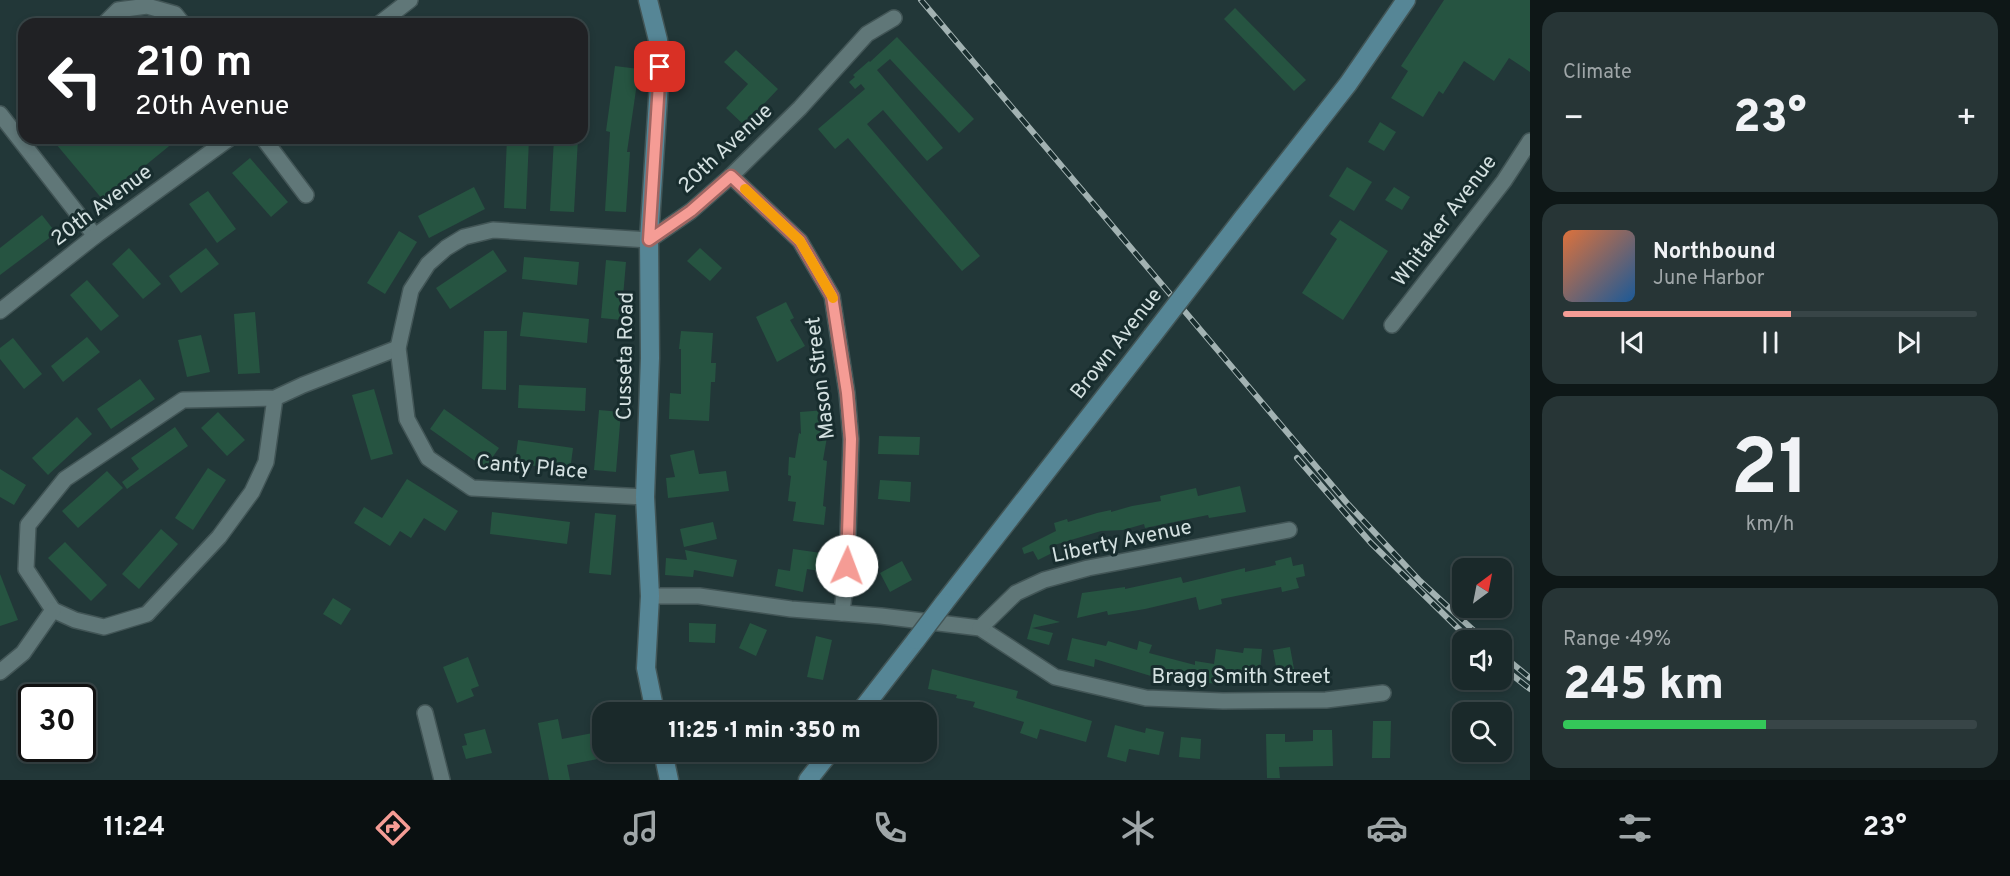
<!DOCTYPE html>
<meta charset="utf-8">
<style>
:root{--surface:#1a292a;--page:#273536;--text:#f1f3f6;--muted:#9fa6a8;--line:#384547;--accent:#f59c95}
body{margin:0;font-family:Overpass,sans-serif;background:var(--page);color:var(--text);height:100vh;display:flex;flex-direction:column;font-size:22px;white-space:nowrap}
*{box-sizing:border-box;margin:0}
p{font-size:20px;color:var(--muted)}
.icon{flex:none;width:33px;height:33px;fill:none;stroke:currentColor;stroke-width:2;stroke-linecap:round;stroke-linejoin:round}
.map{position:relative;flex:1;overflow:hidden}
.side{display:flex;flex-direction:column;gap:12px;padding:12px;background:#0e1717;width:480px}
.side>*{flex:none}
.top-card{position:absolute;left:18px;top:18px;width:570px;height:126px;border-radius:18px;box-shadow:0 3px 9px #0003,0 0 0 2px var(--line);background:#202124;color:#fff;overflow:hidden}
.needle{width:39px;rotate:32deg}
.fabs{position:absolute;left:1452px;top:558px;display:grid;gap:12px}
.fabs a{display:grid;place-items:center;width:60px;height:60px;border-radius:12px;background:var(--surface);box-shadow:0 3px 9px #0003,0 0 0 2px var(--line);font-size:30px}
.speed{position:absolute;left:18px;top:684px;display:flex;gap:12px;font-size:30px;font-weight:700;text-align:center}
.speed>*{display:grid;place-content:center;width:78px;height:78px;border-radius:50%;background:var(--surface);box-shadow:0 3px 9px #0003,0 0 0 2px var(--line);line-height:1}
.speed .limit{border:3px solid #111;border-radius:9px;background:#fff;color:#111}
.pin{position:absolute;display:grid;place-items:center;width:51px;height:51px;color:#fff;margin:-26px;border-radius:12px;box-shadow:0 3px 9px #0006}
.me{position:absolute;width:66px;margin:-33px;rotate:2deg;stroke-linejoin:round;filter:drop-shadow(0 0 4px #0008)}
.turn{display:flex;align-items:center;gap:21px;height:126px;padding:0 18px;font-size:27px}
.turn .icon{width:78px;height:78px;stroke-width:2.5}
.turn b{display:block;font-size:42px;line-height:51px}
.big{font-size:45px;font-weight:800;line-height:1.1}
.side .tile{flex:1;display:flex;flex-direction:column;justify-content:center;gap:9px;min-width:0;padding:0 21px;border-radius:18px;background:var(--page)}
.side .dial{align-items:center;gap:0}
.dial b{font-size:78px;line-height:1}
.song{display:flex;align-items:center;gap:18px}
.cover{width:72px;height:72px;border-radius:9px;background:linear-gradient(135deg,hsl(20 70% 55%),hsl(210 70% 35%))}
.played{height:6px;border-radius:3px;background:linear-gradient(90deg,var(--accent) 55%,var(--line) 55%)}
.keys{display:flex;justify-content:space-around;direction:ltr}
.heat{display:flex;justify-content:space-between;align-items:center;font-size:33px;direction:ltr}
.charge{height:9px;border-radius:4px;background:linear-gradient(90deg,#34c759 49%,var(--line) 0)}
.trip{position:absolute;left:592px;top:702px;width:345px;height:60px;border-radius:18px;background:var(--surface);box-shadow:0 3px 9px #0003,0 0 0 2px var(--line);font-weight:800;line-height:60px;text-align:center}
.tab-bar{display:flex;height:96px;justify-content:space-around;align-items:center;background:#0a1011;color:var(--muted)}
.tab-bar .icon{width:42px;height:42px}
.tab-bar .current{color:var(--accent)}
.tab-bar b{font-size:27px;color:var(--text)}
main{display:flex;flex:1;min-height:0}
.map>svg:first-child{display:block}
.building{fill:#265441}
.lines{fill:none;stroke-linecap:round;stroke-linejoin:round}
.street-casing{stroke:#425556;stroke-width:18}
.secondary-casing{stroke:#425556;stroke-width:21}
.street{stroke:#607778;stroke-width:15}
.secondary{stroke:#568696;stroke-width:18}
.rail-casing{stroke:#a2b2b2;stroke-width:6}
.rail{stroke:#182d2e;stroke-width:4;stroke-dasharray:11;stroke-linecap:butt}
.secondary-bridge-casing{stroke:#425556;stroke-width:21;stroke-linecap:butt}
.secondary-bridge{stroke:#568696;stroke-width:18}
.route-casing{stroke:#9f6561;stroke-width:15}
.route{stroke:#f59c95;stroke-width:10}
.slow{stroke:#f59e0b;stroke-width:10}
.labels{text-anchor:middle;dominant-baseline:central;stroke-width:6;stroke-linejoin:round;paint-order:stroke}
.street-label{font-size:21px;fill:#d4e1e1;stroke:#182d2e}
</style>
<main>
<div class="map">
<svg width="1530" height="780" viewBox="0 0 1530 780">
<rect width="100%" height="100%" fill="#223738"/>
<g class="building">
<polygon points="1444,0 1530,0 1530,72 1509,58 1494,81 1464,61 1443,94 1439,91 1423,117 1391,98 1408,71 1401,66"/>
<polygon points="1235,8 1306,80 1294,91 1224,19"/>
<polygon points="897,37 974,119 959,133 890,59 877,70 943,148 927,161 883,110 867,124 980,256 962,271 848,138 835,149 818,129 865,89 861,84 855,89 849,82 855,77 853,75 869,61 870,62"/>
<polygon points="736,50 778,89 744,125 726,108 748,84 724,62"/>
<polygon points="615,66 639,69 627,152 630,152 626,212 605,211 610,132 606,131"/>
<polygon points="1380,122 1396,132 1384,151 1368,142"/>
<polygon points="51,138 179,138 103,200"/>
<polygon points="507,138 529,138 526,209 504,208"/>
<polygon points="554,138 578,138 574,212 550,211"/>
<polygon points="250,158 288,202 271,217 232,173"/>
<polygon points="1347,167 1372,182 1354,211 1329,196"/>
<polygon points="474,187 485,209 429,238 418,216"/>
<polygon points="1394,187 1410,197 1402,210 1385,200"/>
<polygon points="208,191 236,229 217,243 189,204"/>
<polygon points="42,215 56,233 0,275 0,248"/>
<polygon points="1340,220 1388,251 1343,320 1302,293 1337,239 1330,234"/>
<polygon points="399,231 417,242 385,294 367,283"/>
<polygon points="129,248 161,284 143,299 112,264"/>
<polygon points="206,248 219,264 181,293 169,276"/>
<polygon points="700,248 722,268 710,281 687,261"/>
<polygon points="493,250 507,271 450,309 436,288"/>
<polygon points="524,257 579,262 577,285 522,279"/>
<polygon points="606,260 626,262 621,320 601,318"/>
<polygon points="87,280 119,316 101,331 70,295"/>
<polygon points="786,302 794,318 790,320 805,346 777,362 756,317"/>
<polygon points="255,312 260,373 238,374 234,314"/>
<polygon points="523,312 589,319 587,343 520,336"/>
<polygon points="484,331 507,331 506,390 482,389"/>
<polygon points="681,331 713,333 711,363 716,363 715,382 711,382 709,421 669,419 670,393 681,394 681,349 679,349"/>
<polygon points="201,335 210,372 187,377 178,340"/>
<polygon points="87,337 100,352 63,382 51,366"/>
<polygon points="13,338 42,374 24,389 0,359 0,348"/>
<polygon points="140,379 155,399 111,429 97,409"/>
<polygon points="519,385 586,388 585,411 518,408"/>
<polygon points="374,389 393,454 371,460 352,395"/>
<polygon points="444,409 499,448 485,468 430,429"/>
<polygon points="599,410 621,412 616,472 594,470"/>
<polygon points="825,410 827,437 823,460 827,461 823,506 826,507 824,525 793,521 796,502 788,501 791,476 788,475 789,457 795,458 799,433 801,434 800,412"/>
<polygon points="218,412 245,440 227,456 201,428"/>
<polygon points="77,417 92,434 48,475 32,458"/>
<polygon points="175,427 188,446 127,489 122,482 139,469 131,458"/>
<polygon points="879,436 920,437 919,455 878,454"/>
<polygon points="518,440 573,448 570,471 515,463"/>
<polygon points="694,450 699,474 726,471 729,491 668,498 666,478 675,477 670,455"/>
<polygon points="208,468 226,480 193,530 175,518"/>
<polygon points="0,469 26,485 14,505 0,497"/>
<polygon points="107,471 123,488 78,528 62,511"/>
<polygon points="407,479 458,511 445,531 424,518 411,538 400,531 390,546 354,523 364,507 382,518"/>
<polygon points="880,480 911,482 910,502 878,499"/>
<polygon points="1240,486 1246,512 1209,518 1208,515 1145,528 1144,524 1123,530 1101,531 1051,546 1054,552 1038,560 1033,551 1024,554 1022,548 1056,531 1054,523 1067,519 1068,522 1097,513 1111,510 1111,512 1132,506 1161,501 1160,496 1196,488 1198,496"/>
<polygon points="492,512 570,522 567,544 490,534"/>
<polygon points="595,513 616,515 611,575 589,573"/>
<polygon points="713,522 717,539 684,547 680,529"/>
<polygon points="161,529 178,544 139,589 122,574"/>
<polygon points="65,542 107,585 91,601 48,558"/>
<polygon points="793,549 821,553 819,571 807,569 803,592 775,586 778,569 790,571"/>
<polygon points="685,550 737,560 733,577 694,570 693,577 665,575 666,558 687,560"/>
<polygon points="1291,557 1293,566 1303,564 1305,576 1296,578 1299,588 1282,592 1281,587 1221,599 1222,604 1199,610 1196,597 1145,609 1108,615 1107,611 1077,618 1082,593 1125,587 1125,589 1181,577 1183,583 1245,568 1245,572 1276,565 1275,561"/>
<polygon points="902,561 912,580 890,592 880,573"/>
<polygon points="0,574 18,620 0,626"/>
<polygon points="333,598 351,609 341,625 323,614"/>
<polygon points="1034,614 1060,622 1032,628 1053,633 1049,645 1027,639"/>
<polygon points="689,623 716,624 715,643 689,642"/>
<polygon points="750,623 767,630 756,656 739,648"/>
<polygon points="816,636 832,640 823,680 807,677"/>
<polygon points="1072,638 1106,646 1108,641 1137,650 1139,641 1152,645 1149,653 1195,665 1195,661 1214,664 1216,649 1243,653 1244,648 1262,649 1259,683 1233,680 1232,686 1186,680 1184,685 1164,682 1164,680 1095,659 1094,667 1067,660"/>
<polygon points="1290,647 1296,680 1279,683 1273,650"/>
<polygon points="468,657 479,686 471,689 474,696 457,703 443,667"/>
<polygon points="932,669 1018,691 1016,698 1092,721 1086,742 1040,729 1037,739 1020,733 1024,722 973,707 975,702 956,698 957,695 928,689"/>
<polygon points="558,719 562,739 603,731 603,758 567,765 570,780 549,780 538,723"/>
<polygon points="1373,721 1391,721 1390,758 1372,758"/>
<polygon points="1115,725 1145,733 1146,728 1164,732 1159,755 1129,749 1126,762 1107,757"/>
<polygon points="485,729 492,753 466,759 462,746 467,745 464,734"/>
<polygon points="1313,730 1332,730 1333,766 1279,767 1280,778 1267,778 1266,734 1285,734 1285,742 1313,741"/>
<polygon points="1181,737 1201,739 1200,759 1179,757"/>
</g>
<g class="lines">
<g class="street-casing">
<g id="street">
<polyline points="104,24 118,10 147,6 175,14 183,24"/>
<polyline points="379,24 410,0"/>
<polyline points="0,114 95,236"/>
<polyline points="263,138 306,195"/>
<polyline points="731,176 800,241 832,296 847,393 851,439 847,566 842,613"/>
<polyline points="0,311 95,236 230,138"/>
<polyline points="1392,325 1504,181 1530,141"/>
<polyline points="275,398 266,462 252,492 219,537 147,614 104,627 75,620 53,610 26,569 28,525 65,479 183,400 275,398 303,385 398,348"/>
<polyline points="645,497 472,488 428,458 407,419 398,348 411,290 428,264 446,248 464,237 493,230 649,240 691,211 731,176 800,108 867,34 894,18"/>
<polyline points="650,596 699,596 791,609 881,616 980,628 1055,677 1146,698 1223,701 1326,700 1383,693"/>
<polyline points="980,628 1016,593 1044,580 1088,568 1289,530"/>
<polyline points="0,672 23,653 53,610"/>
<polyline points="425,713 442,780"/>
</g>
</g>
<g class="secondary-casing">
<g id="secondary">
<polyline points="648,0 658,40 660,67 649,240 650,358 645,497 650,596 646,668 655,712"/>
<polyline points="1243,218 1348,84 1406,0"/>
<polyline points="944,603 1152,336"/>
<polyline points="860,712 916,640"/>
<polyline points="663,752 669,780"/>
<polyline points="808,780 830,752"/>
</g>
</g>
<use href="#street" class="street"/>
<use href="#secondary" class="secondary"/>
<g class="rail-casing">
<g id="rail">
<polyline points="921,0 1347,503 1420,581 1484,640"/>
<polyline points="1297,458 1371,543 1470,640"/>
<polyline points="1502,655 1530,678"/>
<polyline points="1502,667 1530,689"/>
</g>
</g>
<use href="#rail" class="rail"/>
<g class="secondary-bridge-casing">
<g id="secondary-bridge">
<polyline points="1152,336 1243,218"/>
<polyline points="916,640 944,603"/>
</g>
</g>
<use href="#secondary-bridge" class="secondary-bridge"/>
</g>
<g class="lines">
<g class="route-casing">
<polyline id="route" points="660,67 649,240 691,211 731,176 800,241 832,296 847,393 851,439 847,566"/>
</g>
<use href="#route" class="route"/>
<polyline class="slow" points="745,189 800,241 833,298"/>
</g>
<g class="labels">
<g class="street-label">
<text transform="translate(726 149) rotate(-43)">20th Avenue</text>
<text transform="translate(102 206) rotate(-37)">20th Avenue</text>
<text transform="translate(1445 221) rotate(-53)">Whitaker Avenue</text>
<text transform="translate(1117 344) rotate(-52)">Brown Avenue</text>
<text transform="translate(626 356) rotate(-89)">Cusseta Road</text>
<text transform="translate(821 378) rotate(-97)">Mason Street</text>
<text transform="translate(532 468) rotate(5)">Canty Place</text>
<text transform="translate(1122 542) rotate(-12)">Liberty Avenue</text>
<text x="1241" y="677">Bragg Smith Street</text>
</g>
</g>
</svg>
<div class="fabs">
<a><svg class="needle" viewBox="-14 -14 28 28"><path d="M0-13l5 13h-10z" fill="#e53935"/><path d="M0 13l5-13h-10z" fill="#9fa6a8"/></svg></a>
<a><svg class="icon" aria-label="sound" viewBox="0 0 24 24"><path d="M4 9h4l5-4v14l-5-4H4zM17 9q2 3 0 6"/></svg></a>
<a><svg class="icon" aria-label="search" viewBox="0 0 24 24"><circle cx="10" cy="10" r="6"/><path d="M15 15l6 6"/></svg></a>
</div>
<div class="speed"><div class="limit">30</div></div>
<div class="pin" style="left:660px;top:67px;background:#d93025"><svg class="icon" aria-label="arrive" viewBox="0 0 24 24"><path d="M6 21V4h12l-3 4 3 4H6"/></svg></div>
<svg class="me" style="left:847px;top:566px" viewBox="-20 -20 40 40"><circle r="19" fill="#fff"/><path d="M0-13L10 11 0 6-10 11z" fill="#f59c95"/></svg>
<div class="trip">11:25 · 1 min · 350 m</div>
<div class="top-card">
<div class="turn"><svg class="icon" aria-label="left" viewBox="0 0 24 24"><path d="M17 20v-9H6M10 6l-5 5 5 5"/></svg><div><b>210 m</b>20th Avenue</div></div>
</div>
</div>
<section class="side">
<div class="tile"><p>Climate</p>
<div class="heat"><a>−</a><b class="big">23°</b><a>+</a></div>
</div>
<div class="tile">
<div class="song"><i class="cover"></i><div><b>Northbound</b><p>June Harbor</p></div></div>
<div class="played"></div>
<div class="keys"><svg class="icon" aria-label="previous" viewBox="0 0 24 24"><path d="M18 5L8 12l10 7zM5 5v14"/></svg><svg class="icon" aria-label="pause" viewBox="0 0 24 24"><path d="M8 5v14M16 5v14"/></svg><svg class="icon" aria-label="next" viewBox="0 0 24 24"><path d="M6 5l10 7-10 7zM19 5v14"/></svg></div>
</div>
<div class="tile dial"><b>21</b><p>km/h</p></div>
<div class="tile"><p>Range · 49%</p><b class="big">245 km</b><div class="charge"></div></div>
</section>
</main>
<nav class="tab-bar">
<b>11:24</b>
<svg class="icon current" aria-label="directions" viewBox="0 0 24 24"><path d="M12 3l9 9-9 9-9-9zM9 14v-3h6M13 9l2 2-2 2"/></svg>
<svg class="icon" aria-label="music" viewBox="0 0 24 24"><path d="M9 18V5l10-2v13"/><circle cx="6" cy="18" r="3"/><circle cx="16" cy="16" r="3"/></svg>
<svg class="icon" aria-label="phone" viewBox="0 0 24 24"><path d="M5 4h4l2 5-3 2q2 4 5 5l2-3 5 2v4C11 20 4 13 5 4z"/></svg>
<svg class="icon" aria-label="climate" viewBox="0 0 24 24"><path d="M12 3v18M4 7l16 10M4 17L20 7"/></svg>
<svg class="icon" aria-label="car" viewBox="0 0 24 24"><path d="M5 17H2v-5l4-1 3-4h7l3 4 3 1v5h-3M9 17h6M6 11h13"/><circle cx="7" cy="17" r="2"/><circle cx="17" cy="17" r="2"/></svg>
<svg class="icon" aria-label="filters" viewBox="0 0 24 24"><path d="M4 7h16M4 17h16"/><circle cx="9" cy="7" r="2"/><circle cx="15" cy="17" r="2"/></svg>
<b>23°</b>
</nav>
